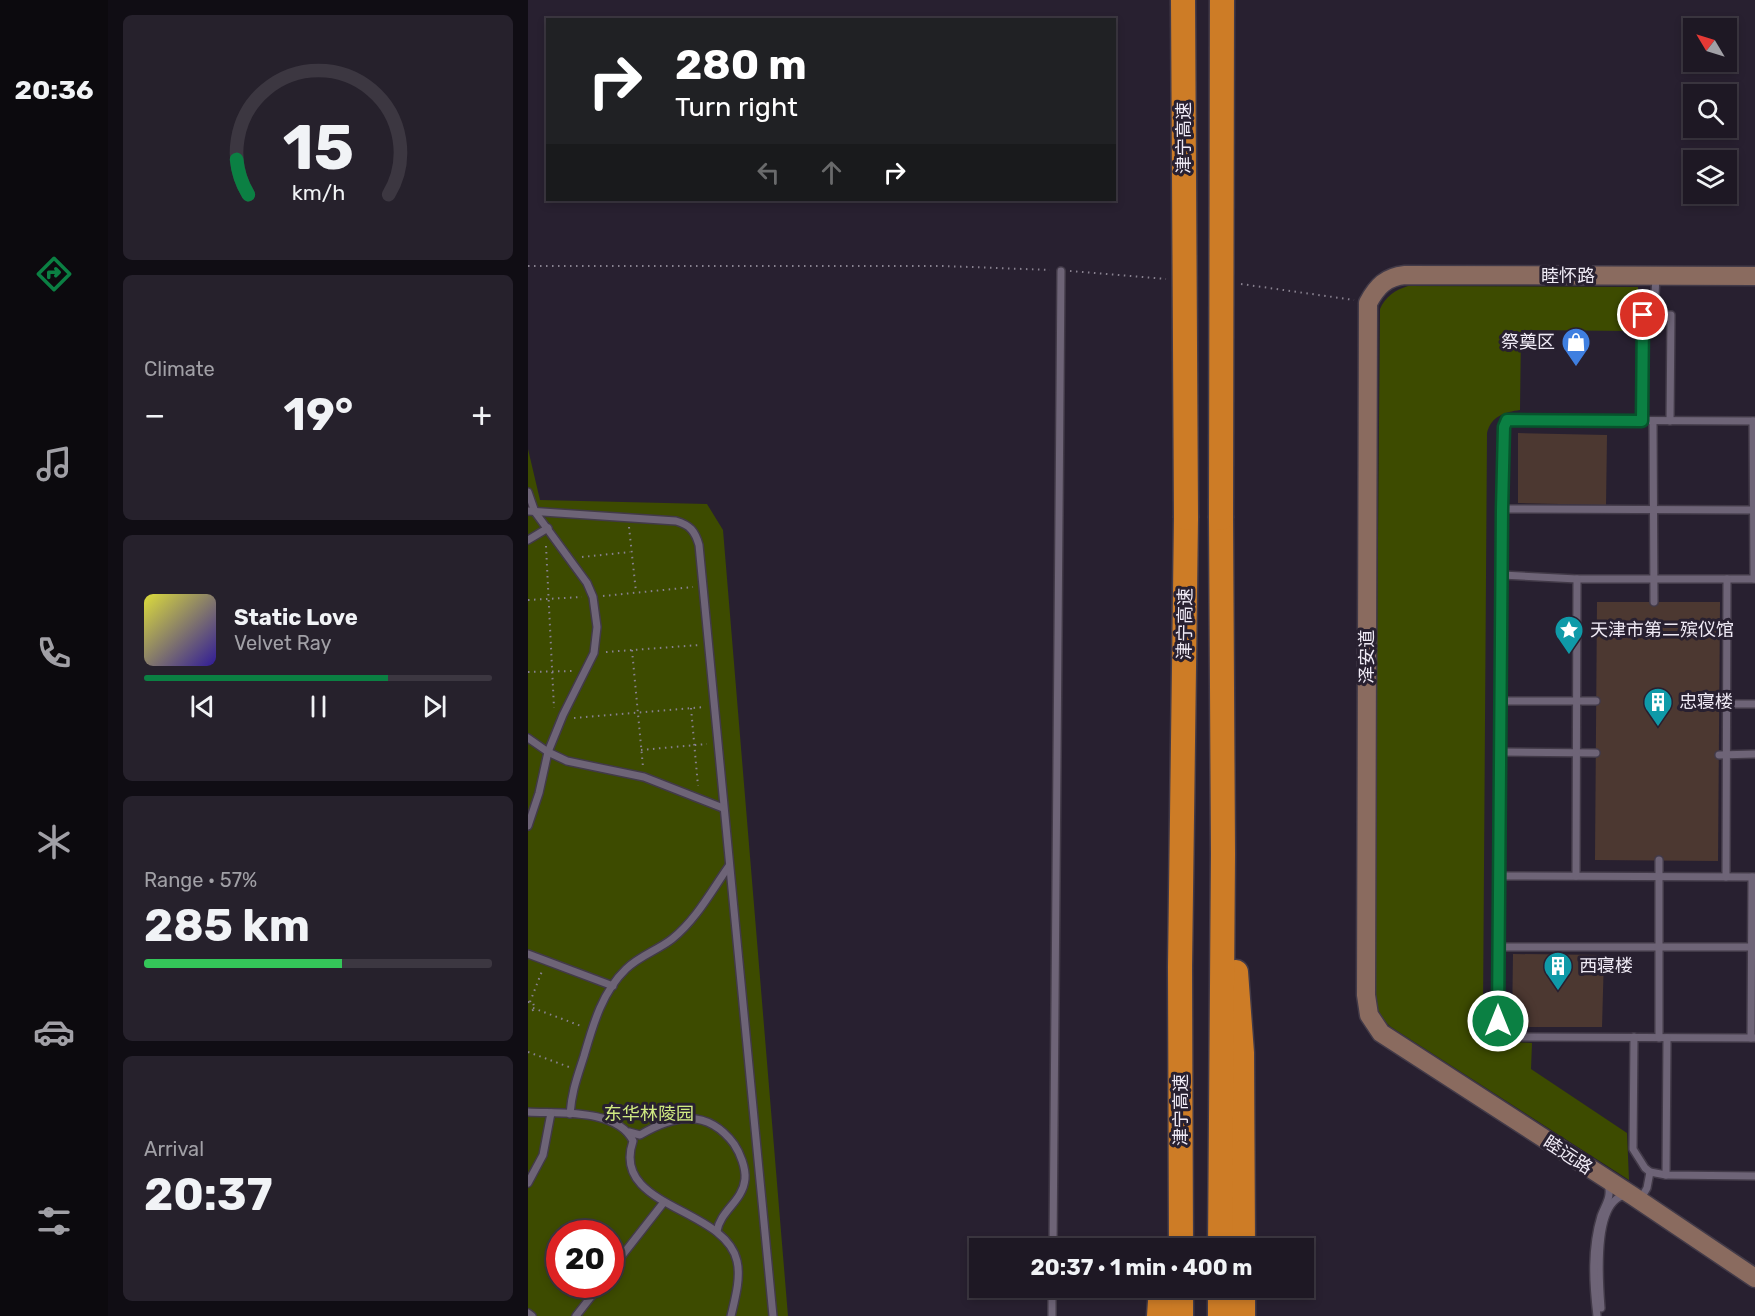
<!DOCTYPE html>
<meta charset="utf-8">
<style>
:root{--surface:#1e1824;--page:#26212c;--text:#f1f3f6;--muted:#a1a0a6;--line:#3c3741;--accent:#0b8043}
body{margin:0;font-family:Rubik,"Noto Sans SC",sans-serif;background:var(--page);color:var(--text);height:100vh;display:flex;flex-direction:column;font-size:22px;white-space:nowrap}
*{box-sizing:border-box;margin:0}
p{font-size:20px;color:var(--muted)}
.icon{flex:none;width:33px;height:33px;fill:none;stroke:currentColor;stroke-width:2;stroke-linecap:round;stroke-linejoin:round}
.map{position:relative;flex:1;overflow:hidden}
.panel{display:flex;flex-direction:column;gap:15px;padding:15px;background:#100d14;width:420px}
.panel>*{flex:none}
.guide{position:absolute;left:18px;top:18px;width:570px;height:183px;border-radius:0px;box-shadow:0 3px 9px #0003,0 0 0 2px var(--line);background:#202124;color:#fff;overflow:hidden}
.needle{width:39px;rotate:308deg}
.fabs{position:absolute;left:1155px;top:18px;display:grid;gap:12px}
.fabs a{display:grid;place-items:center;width:54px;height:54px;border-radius:0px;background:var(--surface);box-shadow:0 3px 9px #0003,0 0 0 2px var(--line);font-size:30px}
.speed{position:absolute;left:18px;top:1220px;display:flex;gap:12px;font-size:30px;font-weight:700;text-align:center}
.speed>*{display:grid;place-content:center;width:78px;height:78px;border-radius:50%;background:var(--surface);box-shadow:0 3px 9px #0003,0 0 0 2px var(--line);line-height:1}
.speed .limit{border:9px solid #d22;background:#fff;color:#111}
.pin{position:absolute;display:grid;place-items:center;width:51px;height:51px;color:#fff;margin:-26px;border:3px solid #fff;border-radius:50%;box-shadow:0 2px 6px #0007}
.me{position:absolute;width:66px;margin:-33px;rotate:0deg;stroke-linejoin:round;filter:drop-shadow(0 0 4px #0008)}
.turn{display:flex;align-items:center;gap:21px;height:126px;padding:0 30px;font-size:27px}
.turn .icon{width:78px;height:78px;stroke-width:2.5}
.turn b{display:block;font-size:42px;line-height:51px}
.lanes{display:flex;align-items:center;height:57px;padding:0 30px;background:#0003;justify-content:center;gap:30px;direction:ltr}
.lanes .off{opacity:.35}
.big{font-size:45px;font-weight:700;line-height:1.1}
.panel .tile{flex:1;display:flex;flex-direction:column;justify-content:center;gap:9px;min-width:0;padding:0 21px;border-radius:9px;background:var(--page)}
.panel .dial{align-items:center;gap:0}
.dial svg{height:156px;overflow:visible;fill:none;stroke:var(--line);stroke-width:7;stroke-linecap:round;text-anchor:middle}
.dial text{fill:var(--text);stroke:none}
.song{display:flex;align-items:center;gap:18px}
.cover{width:72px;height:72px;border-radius:9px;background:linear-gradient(135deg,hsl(60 70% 55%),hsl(250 70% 35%))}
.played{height:6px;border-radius:3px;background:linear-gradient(90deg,var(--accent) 70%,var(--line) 70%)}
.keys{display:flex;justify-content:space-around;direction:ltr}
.heat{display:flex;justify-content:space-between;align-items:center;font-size:33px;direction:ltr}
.charge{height:9px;border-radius:4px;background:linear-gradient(90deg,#34c759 57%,var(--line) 0)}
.trip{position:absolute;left:441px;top:1238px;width:345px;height:60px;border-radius:0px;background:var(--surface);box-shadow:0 3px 9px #0003,0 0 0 2px var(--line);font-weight:700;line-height:60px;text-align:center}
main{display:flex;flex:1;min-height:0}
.menu{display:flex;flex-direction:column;width:108px;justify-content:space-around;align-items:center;background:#0c0a0e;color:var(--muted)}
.menu .icon{width:42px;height:42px}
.menu .active{color:var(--accent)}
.menu b{font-size:27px;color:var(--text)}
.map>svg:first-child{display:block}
.green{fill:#3d4b00;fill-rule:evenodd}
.building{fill:#4c3831}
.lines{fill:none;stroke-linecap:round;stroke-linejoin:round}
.lane-casing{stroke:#423a48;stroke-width:10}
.secondary-casing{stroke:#423a48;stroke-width:21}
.highway-casing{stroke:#423a48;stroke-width:27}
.path{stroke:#88818f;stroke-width:2;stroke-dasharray:1.5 4.5;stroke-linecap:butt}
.lane{stroke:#6e6477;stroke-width:7}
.secondary{stroke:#8a6b5f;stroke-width:18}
.highway{stroke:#cd7c26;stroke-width:24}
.highway-bridge-casing{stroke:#423a48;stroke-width:27;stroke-linecap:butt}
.highway-bridge{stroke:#cd7c26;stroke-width:24}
.route-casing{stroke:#07532c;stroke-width:15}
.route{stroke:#0b8043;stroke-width:10}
.labels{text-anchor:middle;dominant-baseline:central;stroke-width:6;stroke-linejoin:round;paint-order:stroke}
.street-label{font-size:18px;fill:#efeaf5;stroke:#282030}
.poi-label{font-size:18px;fill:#efeaf5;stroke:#282030;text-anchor:start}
.park-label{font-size:18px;fill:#d0ea82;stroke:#282030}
</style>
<main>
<nav class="menu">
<b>20:36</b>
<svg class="icon active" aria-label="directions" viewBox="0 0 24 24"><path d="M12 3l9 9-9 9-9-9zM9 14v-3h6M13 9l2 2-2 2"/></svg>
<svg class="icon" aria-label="music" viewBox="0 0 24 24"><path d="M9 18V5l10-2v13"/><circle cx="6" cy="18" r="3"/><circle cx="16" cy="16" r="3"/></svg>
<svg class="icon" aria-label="phone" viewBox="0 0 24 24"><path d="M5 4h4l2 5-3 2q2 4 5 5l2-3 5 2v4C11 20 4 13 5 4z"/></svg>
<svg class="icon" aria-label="climate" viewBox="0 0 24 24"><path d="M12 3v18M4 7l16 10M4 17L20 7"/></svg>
<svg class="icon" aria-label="car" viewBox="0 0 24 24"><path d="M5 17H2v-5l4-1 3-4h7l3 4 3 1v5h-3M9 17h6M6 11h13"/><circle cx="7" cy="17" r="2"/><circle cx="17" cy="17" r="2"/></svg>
<svg class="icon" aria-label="filters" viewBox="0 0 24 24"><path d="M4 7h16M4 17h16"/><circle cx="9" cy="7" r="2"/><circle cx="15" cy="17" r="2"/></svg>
</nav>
<section class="panel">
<div class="tile dial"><svg viewBox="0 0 100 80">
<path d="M14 69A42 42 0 1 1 86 69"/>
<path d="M14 69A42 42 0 0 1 8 51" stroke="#0b8043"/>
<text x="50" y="56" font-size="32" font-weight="700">15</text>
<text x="50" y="72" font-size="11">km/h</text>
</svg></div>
<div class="tile"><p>Climate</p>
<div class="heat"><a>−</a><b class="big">19°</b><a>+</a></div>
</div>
<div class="tile">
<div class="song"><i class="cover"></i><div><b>Static Love</b><p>Velvet Ray</p></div></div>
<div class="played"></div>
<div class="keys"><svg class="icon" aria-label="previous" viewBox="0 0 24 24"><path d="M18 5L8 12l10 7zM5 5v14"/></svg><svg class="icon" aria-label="pause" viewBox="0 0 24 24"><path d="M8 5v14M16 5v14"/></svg><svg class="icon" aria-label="next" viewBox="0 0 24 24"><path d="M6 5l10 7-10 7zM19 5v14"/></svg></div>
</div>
<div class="tile"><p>Range · 57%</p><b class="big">285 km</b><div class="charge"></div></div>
<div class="tile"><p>Arrival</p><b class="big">20:37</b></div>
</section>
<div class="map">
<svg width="1227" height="1316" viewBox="0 0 1227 1316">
<rect width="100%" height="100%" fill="#282030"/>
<g class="green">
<path d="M880,286L1110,287V297L1104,298V331L993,330L992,410C977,412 963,416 959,433L955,1012C964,1044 974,1041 1004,1043L1003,1069L1099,1133L1101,1180L863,1027C852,1018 848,1009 846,996L852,309C857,297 867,290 880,286Z"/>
<path d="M0,449L12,500L179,504L195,530L260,1316H0ZM32,1233H82V1284H32Z"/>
</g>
<g class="building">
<polygon points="990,433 1079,435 1078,505 990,503"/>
<polygon points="1069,602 1192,602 1190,861 1067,860"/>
<polygon points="985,954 1076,955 1074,1027 984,1027"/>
</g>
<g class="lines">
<g class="lane-casing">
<g id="lane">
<polyline points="1126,315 1128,276"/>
<polyline points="1114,421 1115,315 1143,315 1142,421"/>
<polyline points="1125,421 1126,602"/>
<polyline points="1225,421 1226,579"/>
<path d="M1227,421L979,420L977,423L974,509L970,1021C975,1034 982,1036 995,1037L1227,1038"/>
<polyline points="0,492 7,512 59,583 65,597 69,627 66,653 35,715 20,752 11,793 0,826"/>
<polyline points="974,509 1224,510"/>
<path d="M0,511L148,521C162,525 167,531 171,545L245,1316"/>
<polyline points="0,540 20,528"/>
<polyline points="974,575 1049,579 1227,579"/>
<polyline points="973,701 1068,701"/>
<polyline points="1192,704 1227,704"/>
<polyline points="0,738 20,752 39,761 116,777 195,808"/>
<polyline points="973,752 1068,753"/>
<polyline points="1191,755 1227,754"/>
<polyline points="1131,860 1131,1038"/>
<polyline points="972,876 1227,877"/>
<polyline points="1048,876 1049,579"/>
<polyline points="1198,877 1199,579"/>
<polyline points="971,947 1222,947"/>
<polyline points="0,954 85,986"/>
<polyline points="1106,1037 1105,1149 1117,1168 1122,1172 1138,1175 1227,1176"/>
<polyline points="1223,1038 1224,877"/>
<path d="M0,1112C31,1114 89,1108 105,1141C82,1208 197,1207 209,1261C213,1278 207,1299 203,1316"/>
<path d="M42,1114C44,1090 49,1078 56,1056C65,1025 74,992 98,969C111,956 130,950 144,939C168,920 184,890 201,866"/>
<path d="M101,1132L112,1135C146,1115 179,1108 206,1144C212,1153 218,1168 217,1179C215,1201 192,1211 189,1231"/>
<polyline points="1138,1175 1139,1038"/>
<polyline points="0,1183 15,1155 23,1113"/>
<polyline points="1112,1200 1119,1188 1122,1172"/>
<polyline points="525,1248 533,271"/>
<polyline points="82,1271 136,1202"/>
<path d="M1073,1308C1071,1282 1064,1200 1098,1195"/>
<polyline points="0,1313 4,1316"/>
<polyline points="48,1316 73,1284"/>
<polyline points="524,1316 524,1287"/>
<path d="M1069,1316C1065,1282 1063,1249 1073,1216C1077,1205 1084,1197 1080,1184"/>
</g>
</g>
<g class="secondary-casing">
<path id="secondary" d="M1227,276L877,275C858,277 849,286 840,303L838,995L841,1015L853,1033L1105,1196L1227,1278"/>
</g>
<g class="highway-casing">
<g id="highway">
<polyline points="708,972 714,1053 715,1248"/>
<polyline points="653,1248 652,967 658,518"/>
<polyline points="692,1248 695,854 693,518"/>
<polyline points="653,1287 653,1316"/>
<polyline points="715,1287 715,1316"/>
<polyline points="631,1316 633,1287"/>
<polyline points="692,1316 692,1287"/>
</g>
</g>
<g class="path">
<polyline points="0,266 416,266 522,270"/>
<polyline points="542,271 638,279"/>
<polyline points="713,284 826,300"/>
<polyline points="101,527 108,592"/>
<polyline points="18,546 26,708"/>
<polyline points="54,557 102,552"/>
<polyline points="75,596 165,587"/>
<polyline points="0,600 54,597"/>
<polyline points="104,650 115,767"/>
<polyline points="78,652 171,645"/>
<polyline points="0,672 45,671"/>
<polyline points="163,708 170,786"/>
<polyline points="46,718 177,707"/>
<polyline points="113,750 179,744"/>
<polyline points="0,1002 5,1003 6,1006 5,1010 0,1011"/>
<polyline points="2,1002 14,971"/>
<polyline points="5,1008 53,1026"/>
<polyline points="0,1052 41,1067"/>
</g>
<use href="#lane" class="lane"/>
<use href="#secondary" class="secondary"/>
<use href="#highway" class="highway"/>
<g class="highway-bridge-casing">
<g id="highway-bridge">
<polyline points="655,0 658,518"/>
<polyline points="693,518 694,0"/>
</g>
</g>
<use href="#highway-bridge" class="highway-bridge"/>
</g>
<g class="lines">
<g class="route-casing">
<polyline id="route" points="970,1021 974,509 976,427 979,420 1114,421 1115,315"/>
</g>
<use href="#route" class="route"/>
</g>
<defs>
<g id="shop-pin" transform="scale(1.5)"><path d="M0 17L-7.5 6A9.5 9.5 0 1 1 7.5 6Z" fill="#3f7fe0" stroke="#282030"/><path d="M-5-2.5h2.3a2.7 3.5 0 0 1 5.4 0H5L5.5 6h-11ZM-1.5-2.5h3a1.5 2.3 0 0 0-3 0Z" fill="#fff"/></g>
<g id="sight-pin" transform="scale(1.5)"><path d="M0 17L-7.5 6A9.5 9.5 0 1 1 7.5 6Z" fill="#0f9aa8" stroke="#282030"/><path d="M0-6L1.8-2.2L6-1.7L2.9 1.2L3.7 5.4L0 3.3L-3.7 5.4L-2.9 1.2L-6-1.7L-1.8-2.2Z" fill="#fff"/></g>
<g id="building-pin" transform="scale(1.5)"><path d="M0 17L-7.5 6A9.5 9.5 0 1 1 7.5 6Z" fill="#0f9aa8" stroke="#282030"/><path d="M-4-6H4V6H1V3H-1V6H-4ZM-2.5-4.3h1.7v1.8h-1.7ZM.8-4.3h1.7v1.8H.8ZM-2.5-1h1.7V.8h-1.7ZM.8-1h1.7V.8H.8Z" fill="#fff"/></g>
</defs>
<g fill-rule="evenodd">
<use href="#shop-pin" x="1048" y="342"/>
<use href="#sight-pin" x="1041" y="630"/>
<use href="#building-pin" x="1130" y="702"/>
<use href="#building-pin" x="1030" y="966"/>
</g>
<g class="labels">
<g class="street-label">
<text transform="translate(656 138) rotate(-90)">津宁高速</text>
<text x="1040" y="276">睦怀路</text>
<text transform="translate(657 624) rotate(-89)">津宁高速</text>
<text transform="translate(839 657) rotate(-90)">泽安道</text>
<text transform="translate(653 1110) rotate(-90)">津宁高速</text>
<text transform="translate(1040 1155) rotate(33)">睦远路</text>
</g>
<g class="poi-label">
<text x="1027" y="342" text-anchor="end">祭奠区</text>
<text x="1062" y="630">天津市第二殡仪馆</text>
<text x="1151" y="702">忠寝楼</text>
<text x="1051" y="966">西寝楼</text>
</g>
<g class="park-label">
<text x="121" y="1114">东华林陵园</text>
</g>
</g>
</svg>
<div class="fabs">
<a><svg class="needle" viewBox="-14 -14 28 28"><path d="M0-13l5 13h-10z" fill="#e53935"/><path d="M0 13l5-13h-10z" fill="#a1a0a6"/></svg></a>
<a><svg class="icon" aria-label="search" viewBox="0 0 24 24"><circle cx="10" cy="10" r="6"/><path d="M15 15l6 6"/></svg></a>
<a><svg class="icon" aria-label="layers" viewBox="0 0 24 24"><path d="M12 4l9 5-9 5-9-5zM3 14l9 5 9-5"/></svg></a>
</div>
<div class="speed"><div class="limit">20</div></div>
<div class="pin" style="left:1115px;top:315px;background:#d93025"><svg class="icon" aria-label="arrive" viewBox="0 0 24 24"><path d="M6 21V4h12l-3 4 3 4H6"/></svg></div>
<svg class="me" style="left:970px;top:1021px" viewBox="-20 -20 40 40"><circle r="17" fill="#0b8043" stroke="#fff" stroke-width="3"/><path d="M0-11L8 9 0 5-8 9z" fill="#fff"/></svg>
<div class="trip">20:37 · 1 min · 400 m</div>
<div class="guide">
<div class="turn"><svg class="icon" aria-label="right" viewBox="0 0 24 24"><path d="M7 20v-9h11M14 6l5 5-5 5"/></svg><div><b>280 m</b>Turn right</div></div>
<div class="lanes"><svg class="icon off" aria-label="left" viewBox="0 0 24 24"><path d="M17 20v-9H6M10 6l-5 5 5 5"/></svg><svg class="icon off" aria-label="ahead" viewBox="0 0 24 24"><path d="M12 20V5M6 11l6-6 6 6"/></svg><svg class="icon" aria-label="right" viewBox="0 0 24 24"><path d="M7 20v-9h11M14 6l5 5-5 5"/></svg></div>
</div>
</div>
</main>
